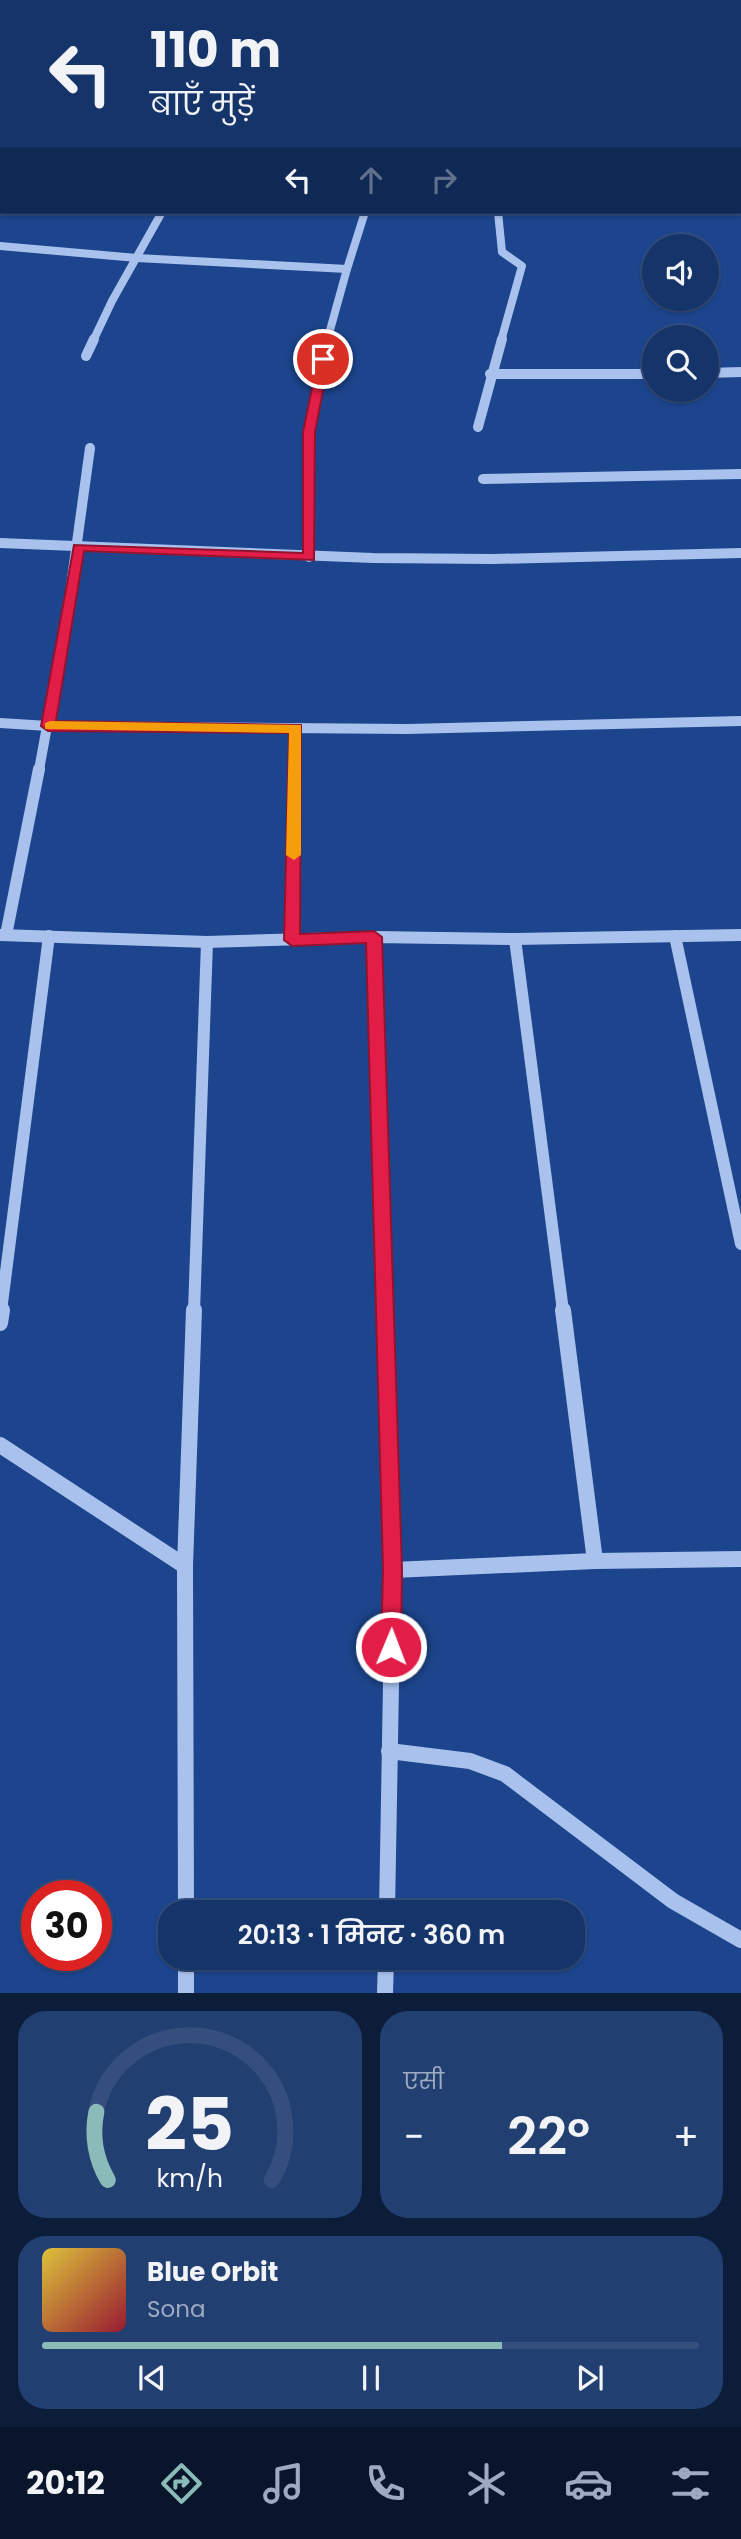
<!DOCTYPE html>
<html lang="hi">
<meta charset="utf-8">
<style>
:root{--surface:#15346a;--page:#223f72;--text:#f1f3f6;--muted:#9daac1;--line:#344f7e;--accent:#8bbbb9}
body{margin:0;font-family:Poppins,"Noto Sans Devanagari",sans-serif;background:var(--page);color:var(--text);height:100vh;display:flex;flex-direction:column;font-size:26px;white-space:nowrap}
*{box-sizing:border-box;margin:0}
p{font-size:23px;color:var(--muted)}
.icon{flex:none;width:38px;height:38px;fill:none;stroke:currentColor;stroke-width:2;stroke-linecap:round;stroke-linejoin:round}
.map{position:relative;height:1993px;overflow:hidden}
.side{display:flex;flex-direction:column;gap:18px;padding:18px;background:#0c1d3a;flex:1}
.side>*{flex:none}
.hud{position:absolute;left:0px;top:0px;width:742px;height:214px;box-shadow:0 2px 5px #0004,0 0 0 2px var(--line);background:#15346a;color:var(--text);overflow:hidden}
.tools{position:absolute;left:642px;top:234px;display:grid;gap:14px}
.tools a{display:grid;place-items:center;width:77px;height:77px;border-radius:50%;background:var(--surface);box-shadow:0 2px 5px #0004,0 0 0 2px var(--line);font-size:35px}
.speed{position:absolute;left:21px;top:1880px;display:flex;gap:14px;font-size:35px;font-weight:700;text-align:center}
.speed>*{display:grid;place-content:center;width:91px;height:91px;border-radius:50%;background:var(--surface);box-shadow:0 2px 5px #0004,0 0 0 2px var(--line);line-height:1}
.speed .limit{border:10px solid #d22;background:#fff;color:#111}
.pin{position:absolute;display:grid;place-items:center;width:60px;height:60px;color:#fff;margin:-30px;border:4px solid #fff;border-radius:50%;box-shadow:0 2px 7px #0007}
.me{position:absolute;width:77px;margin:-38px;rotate:1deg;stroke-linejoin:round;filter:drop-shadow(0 0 5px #0008)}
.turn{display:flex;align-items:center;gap:24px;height:147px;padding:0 35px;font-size:32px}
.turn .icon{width:91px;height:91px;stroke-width:2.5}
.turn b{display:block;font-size:49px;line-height:60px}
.lanes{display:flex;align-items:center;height:66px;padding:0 35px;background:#0003;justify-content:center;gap:35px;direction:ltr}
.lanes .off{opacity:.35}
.big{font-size:52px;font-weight:600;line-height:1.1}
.side .card{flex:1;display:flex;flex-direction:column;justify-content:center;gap:10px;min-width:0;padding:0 24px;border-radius:28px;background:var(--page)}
.side .dial{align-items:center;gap:0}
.dial svg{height:182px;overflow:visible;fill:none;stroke:var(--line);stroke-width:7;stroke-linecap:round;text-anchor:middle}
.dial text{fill:var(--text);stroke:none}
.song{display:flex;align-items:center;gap:21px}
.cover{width:84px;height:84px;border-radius:10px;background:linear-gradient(135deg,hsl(50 70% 55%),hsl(350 70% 35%))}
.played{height:7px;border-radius:4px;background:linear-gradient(90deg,var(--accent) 70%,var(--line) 70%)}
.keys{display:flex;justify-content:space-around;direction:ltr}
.heat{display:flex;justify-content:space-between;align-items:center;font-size:38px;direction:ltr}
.side .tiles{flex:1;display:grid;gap:18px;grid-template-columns:1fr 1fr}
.card:last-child{grid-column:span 2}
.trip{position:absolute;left:158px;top:1900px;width:427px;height:70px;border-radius:28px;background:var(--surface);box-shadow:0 2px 5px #0004,0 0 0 2px var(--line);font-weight:600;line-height:70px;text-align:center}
.tabs{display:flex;height:112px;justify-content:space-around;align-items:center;background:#08152a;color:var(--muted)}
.tabs .icon{width:49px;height:49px}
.tabs .current{color:var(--accent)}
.tabs b{font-size:32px;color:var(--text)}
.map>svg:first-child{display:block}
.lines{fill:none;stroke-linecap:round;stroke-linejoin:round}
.minor-far3{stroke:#a9c2ed;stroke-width:8}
.minor-far2{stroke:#a9c2ed;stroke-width:10}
.minor-far1{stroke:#a9c2ed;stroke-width:12}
.minor{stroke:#a9c2ed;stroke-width:16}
.route{fill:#e11d48;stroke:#92132f;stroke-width:2}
.slow{fill:#f59e0b}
</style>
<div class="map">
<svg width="741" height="1993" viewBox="0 0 741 1993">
<rect width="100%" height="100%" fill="#1c458d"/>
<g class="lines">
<g class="minor-far3">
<polyline points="57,2 59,0"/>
<polyline points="0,61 2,59"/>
<polyline points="0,193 2,191"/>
<polyline points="498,212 502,252 522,266 501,341"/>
<polyline points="0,246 137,258 347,269 327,341"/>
<polyline points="347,269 365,212"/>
<polyline points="93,341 112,301 162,212"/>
</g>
<g class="minor-far2">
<polyline points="86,356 94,339"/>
<polyline points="707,373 741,372"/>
<polyline points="490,374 654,374"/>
<polyline points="478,427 502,339"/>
<polyline points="483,479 741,474"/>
<polyline points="0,543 373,558 493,559 741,553"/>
<polyline points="309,557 309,432 327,339"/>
<polyline points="0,723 48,726 407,729 741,721"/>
<polyline points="39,770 66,622 90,448"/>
<polyline points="295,770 296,728"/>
</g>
<g class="minor-far1">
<polyline points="0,935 207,942 374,937 515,939 741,935"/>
<polyline points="6,935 39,769"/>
<polyline points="675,936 741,1244"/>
<polyline points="374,937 385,1311"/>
<polyline points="515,939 563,1311"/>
<polyline points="292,940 295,769"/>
<polyline points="1,1311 49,936"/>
<polyline points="194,1311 207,942"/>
</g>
<g class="minor">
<polyline points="385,1310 393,1570 387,1913"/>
<polyline points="563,1310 595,1561"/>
<polyline points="0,1323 2,1310"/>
<polyline points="0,1445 185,1566"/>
<polyline points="393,1570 595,1561 741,1559"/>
<polyline points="389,1751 470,1761 505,1774 673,1901 741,1940"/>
<polyline points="186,1913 185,1566 194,1310"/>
<polyline points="186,1958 186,1993"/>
<polyline points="385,1993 386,1958"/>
</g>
</g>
<polygon class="route" points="323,356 329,359 315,432 314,560 84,551 56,721 301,725 300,934 374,931 382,937 402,1570 401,1647 398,1654 391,1657 384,1654 381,1647 383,1570 366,943 292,946 284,940 289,733 48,731 41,726 74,545 303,553 303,432 318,359"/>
<polygon class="slow" points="50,721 301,725 301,855 294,860 286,855 289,733 45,729 45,723"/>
</svg>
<div class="tools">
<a><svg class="icon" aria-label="sound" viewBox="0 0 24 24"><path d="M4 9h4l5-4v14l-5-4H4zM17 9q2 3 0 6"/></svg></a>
<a><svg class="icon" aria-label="search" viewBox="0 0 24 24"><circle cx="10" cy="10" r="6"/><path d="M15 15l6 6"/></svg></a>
</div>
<div class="speed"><div class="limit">30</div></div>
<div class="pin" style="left:323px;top:359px;background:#d93025"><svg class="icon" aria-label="arrive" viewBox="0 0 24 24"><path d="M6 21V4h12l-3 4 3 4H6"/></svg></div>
<svg class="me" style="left:391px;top:1647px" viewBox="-20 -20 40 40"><circle r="17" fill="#e11d48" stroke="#fff" stroke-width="3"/><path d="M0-11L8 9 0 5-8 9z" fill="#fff"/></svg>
<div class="trip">20:13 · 1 मिनट · 360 m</div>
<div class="hud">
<div class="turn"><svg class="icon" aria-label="left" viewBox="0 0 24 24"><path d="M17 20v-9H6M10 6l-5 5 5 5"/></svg><div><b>110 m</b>बाएँ मुड़ें</div></div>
<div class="lanes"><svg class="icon" aria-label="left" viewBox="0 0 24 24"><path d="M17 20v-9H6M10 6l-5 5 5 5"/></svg><svg class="icon off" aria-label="ahead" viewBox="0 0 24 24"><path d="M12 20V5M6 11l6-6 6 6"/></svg><svg class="icon off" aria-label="right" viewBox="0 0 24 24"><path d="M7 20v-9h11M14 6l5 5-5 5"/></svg></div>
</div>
</div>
<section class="side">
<div class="tiles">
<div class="card dial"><svg viewBox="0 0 100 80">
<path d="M14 69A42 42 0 1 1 86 69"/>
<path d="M14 69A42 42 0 0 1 9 39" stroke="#8bbbb9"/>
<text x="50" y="56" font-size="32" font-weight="700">25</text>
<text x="50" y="72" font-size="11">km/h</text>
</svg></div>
<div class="card"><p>एसी</p>
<div class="heat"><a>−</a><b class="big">22°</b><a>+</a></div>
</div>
<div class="card">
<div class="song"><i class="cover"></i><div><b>Blue Orbit</b><p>Sona</p></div></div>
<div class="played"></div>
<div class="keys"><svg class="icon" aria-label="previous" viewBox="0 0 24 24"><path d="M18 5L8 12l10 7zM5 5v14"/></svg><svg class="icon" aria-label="pause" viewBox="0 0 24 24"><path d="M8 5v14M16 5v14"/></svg><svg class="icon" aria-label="next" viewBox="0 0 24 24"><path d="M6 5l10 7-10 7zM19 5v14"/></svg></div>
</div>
</div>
</section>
<nav class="tabs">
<b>20:12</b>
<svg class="icon current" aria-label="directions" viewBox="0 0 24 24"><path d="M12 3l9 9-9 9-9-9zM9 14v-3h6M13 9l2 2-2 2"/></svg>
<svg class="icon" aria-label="music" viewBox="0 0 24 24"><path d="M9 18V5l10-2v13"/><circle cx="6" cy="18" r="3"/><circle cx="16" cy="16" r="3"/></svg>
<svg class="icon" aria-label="phone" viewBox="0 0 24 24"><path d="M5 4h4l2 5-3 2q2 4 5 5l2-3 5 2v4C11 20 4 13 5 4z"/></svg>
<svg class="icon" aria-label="climate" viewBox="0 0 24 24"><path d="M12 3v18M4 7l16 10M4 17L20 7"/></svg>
<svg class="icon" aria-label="car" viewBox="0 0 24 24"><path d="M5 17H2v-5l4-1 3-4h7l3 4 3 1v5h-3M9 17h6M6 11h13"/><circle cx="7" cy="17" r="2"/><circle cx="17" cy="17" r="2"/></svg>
<svg class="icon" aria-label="filters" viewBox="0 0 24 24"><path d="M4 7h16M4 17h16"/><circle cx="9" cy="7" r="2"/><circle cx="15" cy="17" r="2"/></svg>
</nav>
